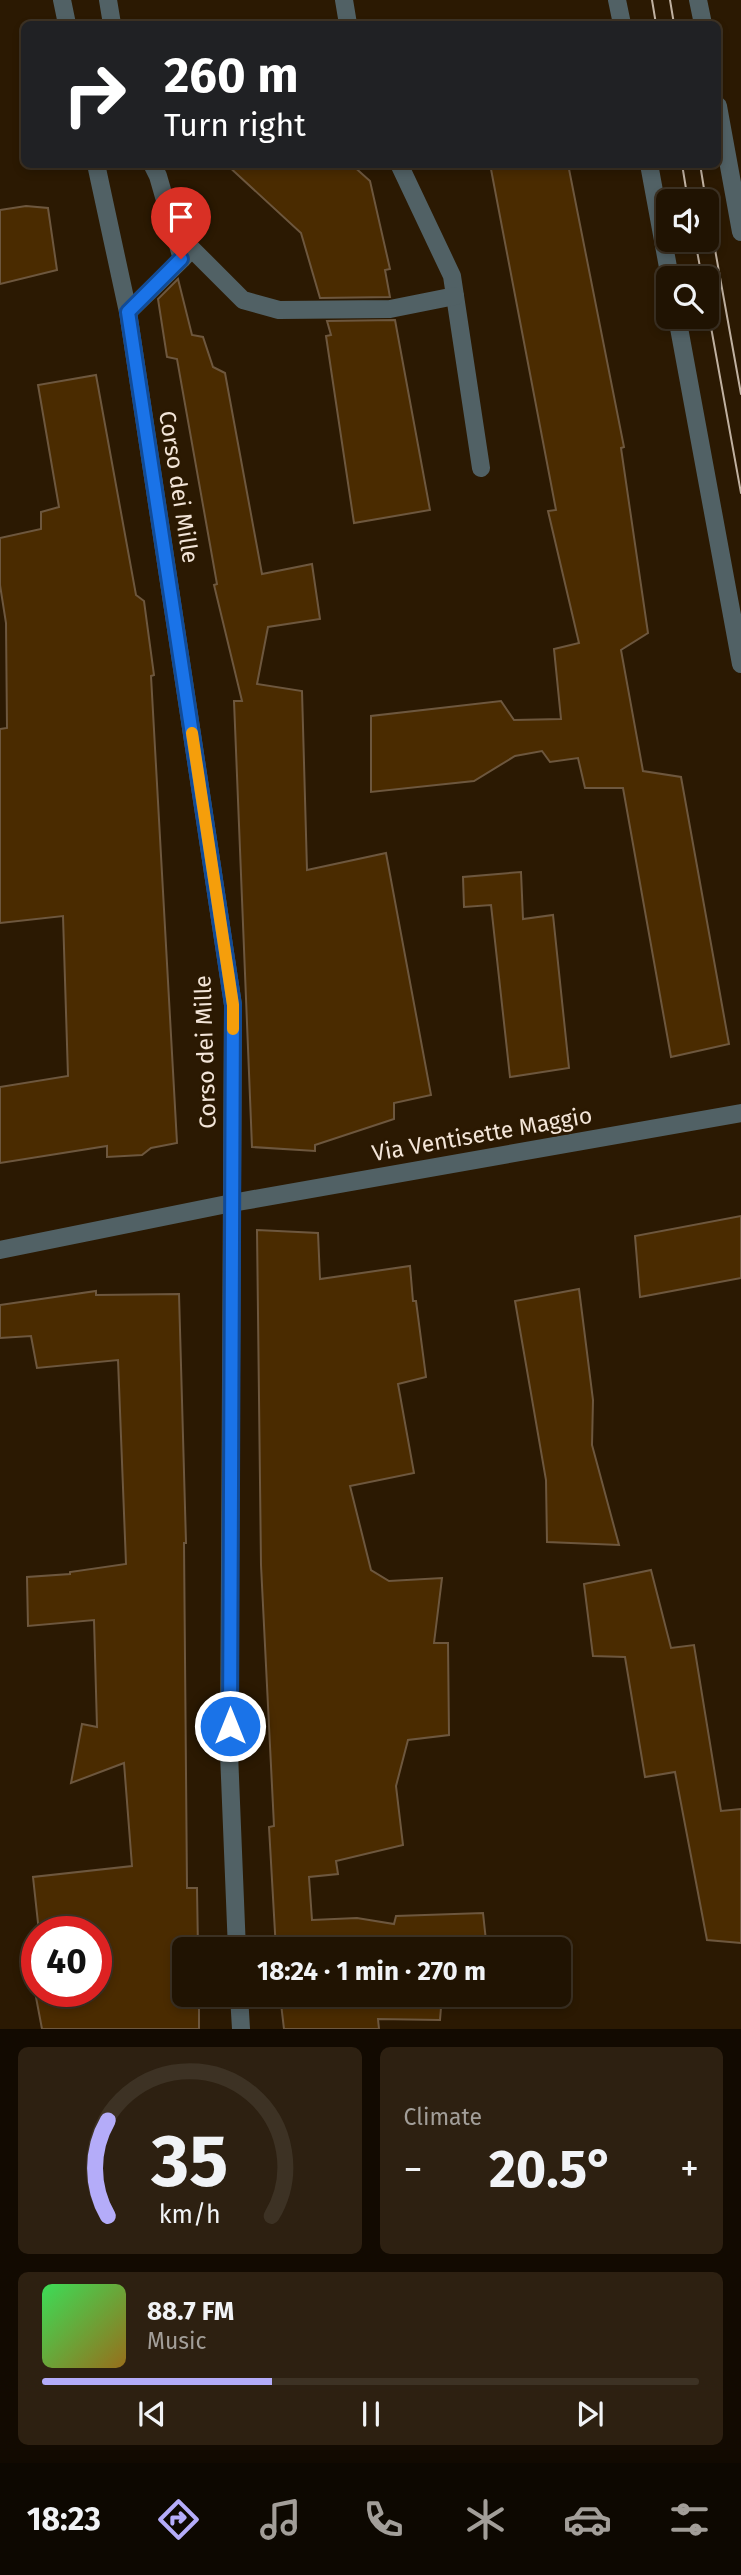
<!DOCTYPE html>
<meta charset="utf-8">
<style>
:root{--surface:#201302;--page:#2d2011;--text:#f1f3f6;--muted:#a29e99;--line:#3d3224;--accent:#b4acf9}
body{margin:0;font-family:"Fira Sans",sans-serif;background:var(--page);color:var(--text);height:100vh;display:flex;flex-direction:column;font-size:26px;white-space:nowrap}
*{box-sizing:border-box;margin:0}
p{font-size:23px;color:var(--muted)}
.icon{flex:none;width:38px;height:38px;fill:none;stroke:currentColor;stroke-width:2;stroke-linecap:round;stroke-linejoin:round}
.map{position:relative;height:2029px;overflow:hidden}
.details{display:flex;flex-direction:column;gap:18px;padding:18px;background:#120a01;flex:1}
.details>*{flex:none}
.guide{position:absolute;left:21px;top:21px;width:700px;height:147px;border-radius:10px;box-shadow:0 4px 10px #0003,0 0 0 2px var(--line);background:#202124;color:#fff;overflow:hidden}
.fabs{position:absolute;left:656px;top:189px;display:grid;gap:14px}
.fabs a{display:grid;place-items:center;width:63px;height:63px;border-radius:10px;background:var(--surface);box-shadow:0 4px 10px #0003,0 0 0 2px var(--line);font-size:35px}
.speed{position:absolute;left:21px;top:1916px;display:flex;gap:14px;font-size:35px;font-weight:700;text-align:center}
.speed>*{display:grid;place-content:center;width:91px;height:91px;border-radius:50%;background:var(--surface);box-shadow:0 4px 10px #0003,0 0 0 2px var(--line);line-height:1}
.speed .limit{border:10px solid #d22;background:#fff;color:#111}
.pin{position:absolute;display:grid;place-items:center;width:60px;height:60px;color:#fff;margin:-72px -30px;border-radius:50% 50% 50% 0;rotate:-45deg;box-shadow:0 0 7px #0007}
.pin .icon{rotate:45deg}
.me{position:absolute;width:77px;margin:-38px;rotate:0deg;stroke-linejoin:round;filter:drop-shadow(0 0 5px #0008)}
.turn{display:flex;align-items:center;gap:24px;height:147px;padding:0 28px;font-size:32px}
.turn .icon{width:91px;height:91px;stroke-width:2.5}
.turn b{display:block;font-size:49px;line-height:60px}
.big{font-size:52px;font-weight:700;line-height:1.1}
.details .card{flex:1;display:flex;flex-direction:column;justify-content:center;gap:10px;min-width:0;padding:0 24px;border-radius:10px;background:var(--page)}
.details .dial{align-items:center;gap:0}
.dial svg{height:182px;overflow:visible;fill:none;stroke:var(--line);stroke-width:7;stroke-linecap:round;text-anchor:middle}
.dial text{fill:var(--text);stroke:none}
.song{display:flex;align-items:center;gap:21px}
.cover{width:84px;height:84px;border-radius:10px;background:linear-gradient(135deg,hsl(130 70% 55%),hsl(40 70% 35%))}
.played{height:7px;border-radius:4px;background:linear-gradient(90deg,var(--accent) 35%,var(--line) 35%)}
.keys{display:flex;justify-content:space-around;direction:ltr}
.heat{display:flex;justify-content:space-between;align-items:center;font-size:38px;direction:ltr}
.details .tiles{flex:1;display:grid;gap:18px;grid-template-columns:1fr 1fr}
.card:last-child{grid-column:span 2}
.trip{position:absolute;left:172px;top:1937px;width:399px;height:70px;border-radius:10px;background:var(--surface);box-shadow:0 4px 10px #0003,0 0 0 2px var(--line);font-weight:700;line-height:70px;text-align:center}
.tabs{display:flex;height:112px;justify-content:space-around;align-items:center;background:#0d0801;color:var(--muted)}
.tabs .icon{width:49px;height:49px}
.tabs .active{color:var(--accent)}
.tabs b{font-size:32px;color:var(--text)}
.map>svg:first-child{display:block}
.building{fill:#4a2b00;stroke:#6d573e;stroke-width:2}
.lines{fill:none;stroke-linecap:round;stroke-linejoin:round}
.minor{stroke:#516165;stroke-width:18}
.tertiary{stroke:#516165;stroke-width:18}
.tram{stroke:#c0b1a1;stroke-width:2}
.route-casing{stroke:#114b97;stroke-width:18}
.route{stroke:#1a73e8;stroke-width:12}
.slow{stroke:#f59e0b;stroke-width:12}
.labels{text-anchor:middle;dominant-baseline:central;stroke-width:5;stroke-linejoin:round;paint-order:stroke}
.street-label{font-size:23px;fill:#f3e5d8;stroke:#2b1902}
</style>
<div class="map">
<svg width="741" height="2029" viewBox="0 0 741 2029">
<rect width="100%" height="100%" fill="#2b1902"/>
<g class="building">
<polygon points="226,164 351,164 370,181 390,269 385,270 390,297 320,298 301,233"/>
<polygon points="490,164 568,164 624,447 621,448 648,633 621,650 643,771 681,777 729,1044 671,1057 623,788 585,788 578,758 550,762 542,751 515,756 474,781 371,792 371,716 501,701 514,720 561,719 554,649 579,643 548,511 556,510"/>
<polygon points="26,206 48,208 57,270 0,284 0,210"/>
<polygon points="178,279 192,335 203,337 213,367 225,373 262,574 312,564 320,619 268,627 257,684 302,691 307,870 386,853 431,1095 394,1103 394,1119 315,1145 315,1151 252,1147 234,701 242,701 214,585 217,584 177,359 167,357 158,299"/>
<polygon points="395,320 430,510 354,523 326,336 331,335 327,321"/>
<polygon points="96,375 136,595 144,601 154,675 151,676 177,1143 151,1148 142,1155 107,1157 107,1146 0,1163 0,1087 68,1076 63,916 0,923 0,729 7,728 6,623 0,585 0,538 41,529 41,512 59,507 38,385"/>
<polygon points="521,872 523,919 553,915 569,1068 510,1077 491,905 464,907 463,877"/>
<polygon points="741,1216 741,1278 640,1297 635,1236"/>
<polygon points="257,1230 318,1233 320,1279 410,1266 413,1301 416,1301 426,1377 398,1384 414,1473 350,1486 371,1570 389,1581 442,1578 434,1643 448,1643 449,1735 408,1740 396,1786 403,1845 336,1861 338,1874 309,1877 312,1920 357,1918 394,1924 396,1916 483,1913 487,1950 276,1950 269,1827 274,1826 261,1565"/>
<polygon points="579,1289 593,1400 592,1445 619,1545 547,1542 546,1480 515,1301"/>
<polygon points="96,1291 96,1295 179,1294 186,1543 184,1543 187,1888 197,1888 198,1950 184,1950 184,1995 199,1995 199,2029 42,2029 35,1992 96,1992 96,1932 39,1932 33,1877 132,1866 124,1763 71,1783 82,1724 97,1727 94,1620 28,1626 27,1577 70,1574 70,1572 126,1564 118,1360 37,1368 31,1336 0,1338 0,1305"/>
<polygon points="651,1570 671,1648 694,1645 721,1811 741,1809 741,1943 707,1940 675,1772 645,1777 625,1657 593,1656 584,1584"/>
<polygon points="280,1995 442,1995 440,2020 378,2019 379,2029 284,2029"/>
</g>
<g class="lines">
<g class="minor">
<polyline points="108,0 112,24"/>
<polyline points="344,0 348,24"/>
<polyline points="617,0 622,24"/>
<polyline points="698,0 703,24"/>
<polyline points="718,106 741,232"/>
<polyline points="399,164 452,276 481,468"/>
<polyline points="649,164 670,278"/>
<polyline points="182,259 192,249 243,300 279,310 390,309 455,296"/>
<polyline points="128,312 182,259 158,176 152,164"/>
<polyline points="677,317 741,664"/>
</g>
<g class="tertiary">
<polyline points="62,0 67,24"/>
<polyline points="96,164 128,312 233,1005 229,1753 237,1950"/>
<polyline points="0,1250 232,1203 741,1113"/>
<polyline points="239,1995 241,2029"/>
</g>
<g class="tram">
<polyline points="652,0 656,24"/>
<polyline points="670,0 674,24"/>
<polyline points="682,164 688,201"/>
<polyline points="700,164 706,201"/>
<polyline points="707,205 741,394"/>
<polyline points="695,240 702,278"/>
<polyline points="707,305 741,493"/>
</g>
</g>
<g class="lines">
<g class="route-casing">
<polyline id="route" points="181,259 128,312 233,1005 230,1726"/>
</g>
<use href="#route" class="route"/>
<polyline class="slow" points="192,733 233,1005 233,1029"/>
</g>
<g class="labels">
<g class="street-label">
<text transform="translate(179 487) rotate(81)">Corso dei Mille</text>
<text transform="translate(205 1052) rotate(-92)">Corso dei Mille</text>
<text transform="translate(482 1134) rotate(-10)">Via Ventisette Maggio</text>
</g>
</g>
</svg>
<div class="fabs">
<a><svg class="icon" aria-label="sound" viewBox="0 0 24 24"><path d="M4 9h4l5-4v14l-5-4H4zM17 9q2 3 0 6"/></svg></a>
<a><svg class="icon" aria-label="search" viewBox="0 0 24 24"><circle cx="10" cy="10" r="6"/><path d="M15 15l6 6"/></svg></a>
</div>
<div class="speed"><div class="limit">40</div></div>
<div class="pin" style="left:181px;top:259px;background:#d93025"><svg class="icon" aria-label="arrive" viewBox="0 0 24 24"><path d="M6 21V4h12l-3 4 3 4H6"/></svg></div>
<svg class="me" style="left:230px;top:1726px" viewBox="-20 -20 40 40"><circle r="17" fill="#1a73e8" stroke="#fff" stroke-width="3"/><path d="M0-11L8 9 0 5-8 9z" fill="#fff"/></svg>
<div class="trip">18:24 · 1 min · 270 m</div>
<div class="guide">
<div class="turn"><svg class="icon" aria-label="right" viewBox="0 0 24 24"><path d="M7 20v-9h11M14 6l5 5-5 5"/></svg><div><b>260 m</b>Turn right</div></div>
</div>
</div>
<section class="details">
<div class="tiles">
<div class="card dial"><svg viewBox="0 0 100 80">
<path d="M14 69A42 42 0 1 1 86 69"/>
<path d="M14 69A42 42 0 0 1 14 27" stroke="#b4acf9"/>
<text x="50" y="56" font-size="32" font-weight="700">35</text>
<text x="50" y="72" font-size="11">km/h</text>
</svg></div>
<div class="card"><p>Climate</p>
<div class="heat"><a>−</a><b class="big">20.5°</b><a>+</a></div>
</div>
<div class="card">
<div class="song"><i class="cover"></i><div><b>88.7 FM</b><p>Music</p></div></div>
<div class="played"></div>
<div class="keys"><svg class="icon" aria-label="previous" viewBox="0 0 24 24"><path d="M18 5L8 12l10 7zM5 5v14"/></svg><svg class="icon" aria-label="pause" viewBox="0 0 24 24"><path d="M8 5v14M16 5v14"/></svg><svg class="icon" aria-label="next" viewBox="0 0 24 24"><path d="M6 5l10 7-10 7zM19 5v14"/></svg></div>
</div>
</div>
</section>
<nav class="tabs">
<b>18:23</b>
<svg class="icon active" aria-label="directions" viewBox="0 0 24 24"><path d="M12 3l9 9-9 9-9-9zM9 14v-3h6M13 9l2 2-2 2"/></svg>
<svg class="icon" aria-label="music" viewBox="0 0 24 24"><path d="M9 18V5l10-2v13"/><circle cx="6" cy="18" r="3"/><circle cx="16" cy="16" r="3"/></svg>
<svg class="icon" aria-label="phone" viewBox="0 0 24 24"><path d="M5 4h4l2 5-3 2q2 4 5 5l2-3 5 2v4C11 20 4 13 5 4z"/></svg>
<svg class="icon" aria-label="climate" viewBox="0 0 24 24"><path d="M12 3v18M4 7l16 10M4 17L20 7"/></svg>
<svg class="icon" aria-label="car" viewBox="0 0 24 24"><path d="M5 17H2v-5l4-1 3-4h7l3 4 3 1v5h-3M9 17h6M6 11h13"/><circle cx="7" cy="17" r="2"/><circle cx="17" cy="17" r="2"/></svg>
<svg class="icon" aria-label="filters" viewBox="0 0 24 24"><path d="M4 7h16M4 17h16"/><circle cx="9" cy="7" r="2"/><circle cx="15" cy="17" r="2"/></svg>
</nav>
